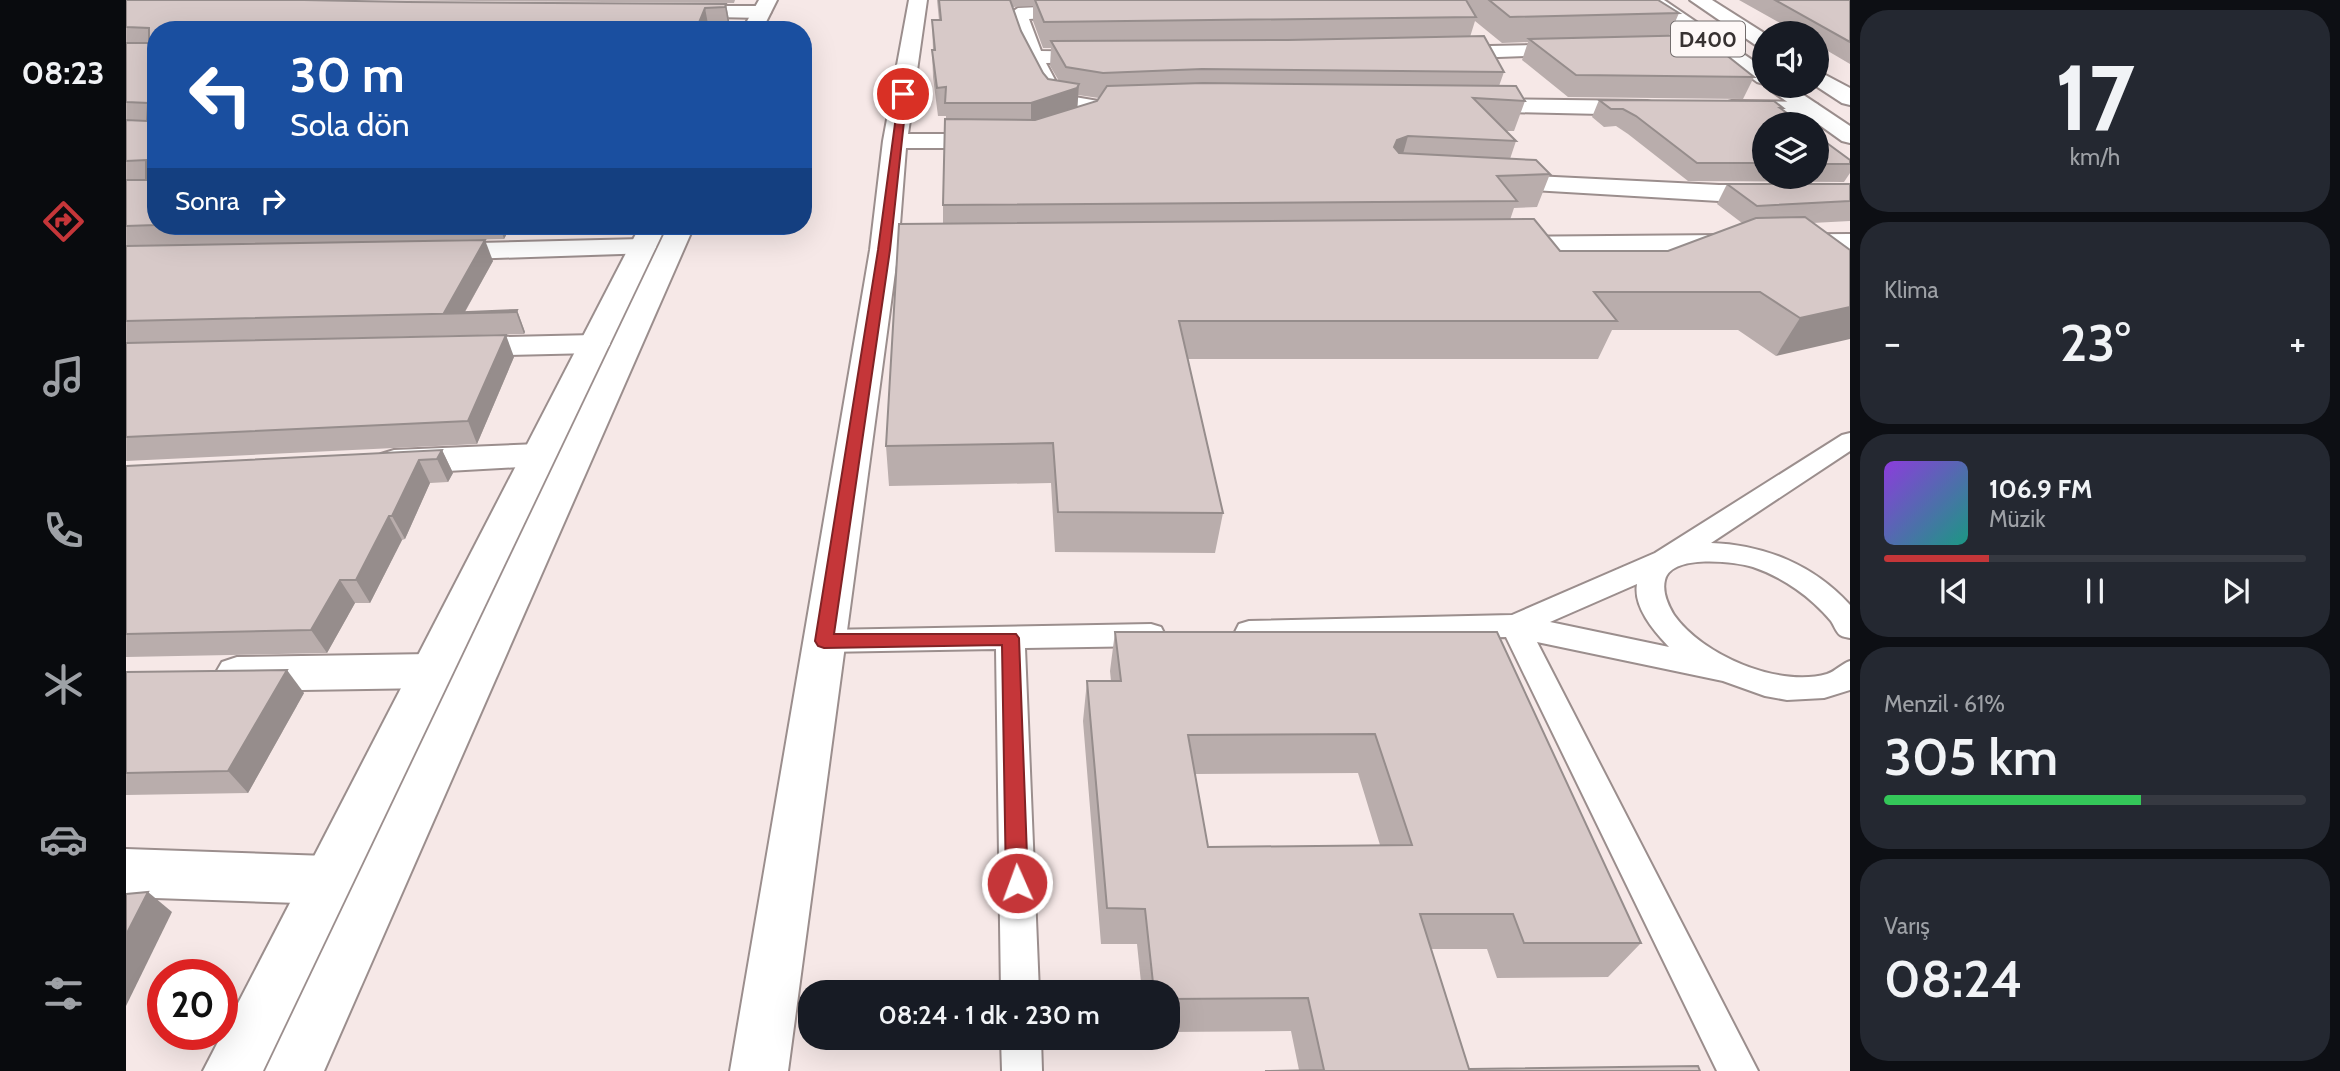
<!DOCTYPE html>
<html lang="tr">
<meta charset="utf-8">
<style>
:root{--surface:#171b24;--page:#242831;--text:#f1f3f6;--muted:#9ea1a6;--line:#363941;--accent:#c53639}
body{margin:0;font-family:Cabin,sans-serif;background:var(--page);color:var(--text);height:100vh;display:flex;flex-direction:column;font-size:26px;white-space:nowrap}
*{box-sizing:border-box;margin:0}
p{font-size:23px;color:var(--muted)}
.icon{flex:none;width:38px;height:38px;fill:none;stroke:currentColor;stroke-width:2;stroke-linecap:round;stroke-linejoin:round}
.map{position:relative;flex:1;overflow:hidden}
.panel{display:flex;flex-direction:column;gap:10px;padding:10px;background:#0d0f14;width:490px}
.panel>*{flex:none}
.hud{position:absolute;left:21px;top:21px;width:665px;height:214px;border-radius:28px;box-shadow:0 7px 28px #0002;background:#1a4fa0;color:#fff;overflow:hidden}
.tools{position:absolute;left:1626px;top:21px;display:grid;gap:14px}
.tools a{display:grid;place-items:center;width:77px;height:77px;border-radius:50%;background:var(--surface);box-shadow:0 7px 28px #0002;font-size:35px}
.speed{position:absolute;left:21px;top:959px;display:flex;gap:14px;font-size:35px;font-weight:700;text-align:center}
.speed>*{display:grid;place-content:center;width:91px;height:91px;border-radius:50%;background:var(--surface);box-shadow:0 7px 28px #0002;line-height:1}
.speed .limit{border:10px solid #d22;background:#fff;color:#111}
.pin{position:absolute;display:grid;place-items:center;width:60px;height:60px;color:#fff;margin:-30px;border:4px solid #fff;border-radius:50%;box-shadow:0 2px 7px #0007}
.me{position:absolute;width:77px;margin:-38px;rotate:358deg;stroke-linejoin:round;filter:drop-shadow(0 0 5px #0008)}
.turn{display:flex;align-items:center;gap:24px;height:147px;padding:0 28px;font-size:32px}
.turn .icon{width:91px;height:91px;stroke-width:2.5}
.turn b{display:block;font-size:49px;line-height:60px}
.then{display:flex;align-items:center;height:66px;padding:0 28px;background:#0003;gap:14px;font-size:26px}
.big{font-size:52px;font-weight:600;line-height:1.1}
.panel .tile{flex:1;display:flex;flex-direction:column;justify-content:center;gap:10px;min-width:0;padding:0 24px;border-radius:28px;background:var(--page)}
.panel .dial{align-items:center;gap:0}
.dial b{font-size:91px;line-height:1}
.song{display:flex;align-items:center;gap:21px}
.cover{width:84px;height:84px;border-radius:10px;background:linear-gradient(135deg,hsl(270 70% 55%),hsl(170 70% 35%))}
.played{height:7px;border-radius:4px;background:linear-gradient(90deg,var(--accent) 25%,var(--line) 25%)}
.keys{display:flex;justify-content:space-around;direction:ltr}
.heat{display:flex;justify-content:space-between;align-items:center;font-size:38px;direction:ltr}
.charge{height:10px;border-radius:5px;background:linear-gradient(90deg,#34c759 61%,var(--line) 0)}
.trip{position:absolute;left:672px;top:980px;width:382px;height:70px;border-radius:28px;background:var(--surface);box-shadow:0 7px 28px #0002;font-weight:600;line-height:70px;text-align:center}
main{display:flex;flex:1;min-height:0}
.dock{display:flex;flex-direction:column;width:126px;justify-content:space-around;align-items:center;background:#090b0e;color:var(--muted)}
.dock .icon{width:49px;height:49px}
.dock .selected{color:var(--accent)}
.dock b{font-size:32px;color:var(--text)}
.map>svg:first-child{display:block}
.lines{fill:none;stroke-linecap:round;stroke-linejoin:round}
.service-casing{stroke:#9b8e8d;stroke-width:4}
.minor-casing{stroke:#9b8e8d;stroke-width:4}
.secondary-casing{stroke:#9b8e8d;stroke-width:4}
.trunk-casing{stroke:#9b8e8d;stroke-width:4}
.service{fill:#fff;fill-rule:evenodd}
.minor{fill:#fff;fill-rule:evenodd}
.secondary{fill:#fff;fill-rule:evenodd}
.trunk{fill:#fff;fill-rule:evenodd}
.wall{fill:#b9adac;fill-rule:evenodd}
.shaded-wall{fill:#968d8c}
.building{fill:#d7c9c8;stroke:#968d8c;stroke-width:2;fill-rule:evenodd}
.route{fill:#c53639;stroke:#802325;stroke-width:2}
.labels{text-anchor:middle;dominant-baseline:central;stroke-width:5;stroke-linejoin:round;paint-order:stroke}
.shield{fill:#fef8f7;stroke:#736d6d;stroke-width:2}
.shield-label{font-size:21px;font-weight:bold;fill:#383232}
</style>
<main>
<nav class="dock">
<b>08:23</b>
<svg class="icon selected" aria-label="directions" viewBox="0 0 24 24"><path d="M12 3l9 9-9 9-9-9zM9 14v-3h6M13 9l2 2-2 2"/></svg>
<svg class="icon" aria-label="music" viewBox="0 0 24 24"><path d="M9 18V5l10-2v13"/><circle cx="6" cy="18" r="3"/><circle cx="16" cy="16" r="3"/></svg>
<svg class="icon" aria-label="phone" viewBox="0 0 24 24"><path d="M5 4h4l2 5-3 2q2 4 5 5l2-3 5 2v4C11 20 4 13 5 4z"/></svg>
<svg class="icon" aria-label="climate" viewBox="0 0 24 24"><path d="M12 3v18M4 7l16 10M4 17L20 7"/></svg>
<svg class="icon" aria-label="car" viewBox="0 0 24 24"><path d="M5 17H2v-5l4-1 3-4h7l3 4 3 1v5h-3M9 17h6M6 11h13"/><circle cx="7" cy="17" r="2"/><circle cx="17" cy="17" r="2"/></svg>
<svg class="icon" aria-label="filters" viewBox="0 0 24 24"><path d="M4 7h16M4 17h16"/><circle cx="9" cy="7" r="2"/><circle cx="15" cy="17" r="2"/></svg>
</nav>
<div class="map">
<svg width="1724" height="1071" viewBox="0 0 1724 1071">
<rect width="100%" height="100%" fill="#f6e8e7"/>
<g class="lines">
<g class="service-casing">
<g id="service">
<path d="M1724,433V451L1585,543C1639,545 1688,565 1724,605V638C1721,637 1717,637 1714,635C1710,632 1708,625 1705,621C1695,609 1683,598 1670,589C1657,580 1642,572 1627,567C1607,561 1545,554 1539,580C1536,592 1542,605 1548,615C1576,655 1653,688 1701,674C1710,671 1715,664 1724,661V690L1698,698L1661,700L1639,696L1597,681L1411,642L1632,1071H1591L1380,637L1123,643L1113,640L1109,632L1113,624L1123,621L1386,615L1529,553L1716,435ZM1511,584C1507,607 1528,631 1543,647L1424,622Z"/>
<polygon points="1025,624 1035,627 1039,635 1035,643 1025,646 899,648 913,992 875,992 870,649 698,652 688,649 684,641 688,633 698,630"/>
<polygon points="875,1038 915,1038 916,1071 876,1071"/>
</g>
</g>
<g class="minor-casing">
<g id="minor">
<polygon points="783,0 801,0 782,134 869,134 877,136 881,141 877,146 869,148 780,148 772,250 662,1071 604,1071 744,250 757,141"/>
<polygon points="958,5 965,7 967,11 965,15 903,19 915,51 983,52 986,56 983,60 976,62 920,63 937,95 984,103 987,108 984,113 976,115 921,105 897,57 883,14 892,8"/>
<polygon points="548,6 636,6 645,12 636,18 541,16 539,12"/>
<polygon points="1452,44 1459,46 1462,50 1459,54 1316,59 1309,57 1306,53 1309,49 1316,47"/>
<polygon points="1343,99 1521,101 1529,103 1532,108 1529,113 1521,115 1335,111 1332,106 1335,101"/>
<polygon points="1606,101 1683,102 1691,104 1694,109 1691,114 1683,116 1598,113 1595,108 1598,103"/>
<polygon points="1366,174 1593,185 1724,185 1724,201 1593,201 1357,187 1353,182 1357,177"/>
<polygon points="1724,234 1724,250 1376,253 1366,251 1362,245 1366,239 1376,237"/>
<polygon points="516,239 526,241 530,247 526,253 310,260 300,258 296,252 300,246 310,244"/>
<polygon points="468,335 479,337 484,344 479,351 468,353 331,356 320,354 315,347 320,340 331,338"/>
<polygon points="412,444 425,447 430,455 425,463 412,466 268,474 255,470 250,462 255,454 268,450"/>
<polygon points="305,654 320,659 327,671 320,683 305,688 111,691 96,686 89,674 96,662 111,657"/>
<polygon points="0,849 201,856 219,863 227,880 219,897 201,904 0,897"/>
</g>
</g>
<g class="secondary-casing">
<g id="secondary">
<polygon points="633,0 651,0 636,30 616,30"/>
<polygon points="514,226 540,226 137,1071 77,1071"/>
<polygon points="542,226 568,226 198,1071 139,1071"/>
</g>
</g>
<g class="trunk-casing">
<g id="trunk">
<polygon points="1517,0 1538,0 1638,68 1638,84 1631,82"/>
<polygon points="1564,0 1586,0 1638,33 1638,48 1631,46"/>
<polygon points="1690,70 1724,88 1724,105 1716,103 1690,86"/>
<polygon points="1639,86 1664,86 1724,126 1724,143 1716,141"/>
</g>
</g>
<use href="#service" class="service"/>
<use href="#minor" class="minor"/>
<use href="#secondary" class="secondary"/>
<use href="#trunk" class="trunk"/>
</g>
<g class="wall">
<polygon points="0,0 600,4 603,20 602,24 582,24 30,226 385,226 378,239 319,240 367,261 339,312 391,310 399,332 398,334 0,343"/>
<polygon points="226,0 609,0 608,3"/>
<path d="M811,0H1532L1553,13L1543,36L1628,77L1617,99L1442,97L1396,60L1402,42L1376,43L1349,21L1344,37L1378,72L1373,86L1399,101L1388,131H1381L1390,141L1384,159L1424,174L1411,207L1388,208L1384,220L1434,251H1542L1616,223L1591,204L1601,184H1724V221L1686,223L1724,250L1650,356L1612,330H1486L1472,359H1061L1097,513L1089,553L929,552L925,483L763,486L760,446L817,224V205L820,116H812L807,77L806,50H807L806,20H813ZM907,6V21L917,48H925L924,66L933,81L922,79L917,73L895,31L887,7ZM952,95L973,98L971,101L951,107Z"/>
<polygon points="1613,0 1724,0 1724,64 1690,44 1690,33 1672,33"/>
<polygon points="1473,100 1657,108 1638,124 1638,177 1690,177 1690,135 1724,160 1724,173 1718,182 1562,181 1502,134 1490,126 1478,127 1466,117"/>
<polygon points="0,343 388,357 351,444 0,461"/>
<polygon points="316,450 327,473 322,482 304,483 279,539 276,540 244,603 229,603 201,653 0,657 0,466"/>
<path d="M989,632H1371L1515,943L1482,977L1371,978L1361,949H1305L1343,1069L1173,1070L1165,1031L1041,1032V992H1016L1011,944H975L957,721L961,681H985L984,671ZM1232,773L1254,845L1082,847L1069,774Z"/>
<polygon points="0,672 178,693 122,793 0,795"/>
</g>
<g class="shaded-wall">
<polygon points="600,4 603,20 602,24 599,7"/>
<polygon points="579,8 582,24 580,30 570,30"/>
<polygon points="953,84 951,113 905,132 905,103"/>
<polygon points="1282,136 1273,168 1268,147 1271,140"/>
<polygon points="374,226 385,226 378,239"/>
<polygon points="359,240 367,261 338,313 318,313"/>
<polygon points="1724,307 1724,339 1650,356 1674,318"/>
<polygon points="391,310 399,332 398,334 390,312"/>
<polygon points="380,335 388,357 351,444 342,421"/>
<polygon points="316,450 327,473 322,482 311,459"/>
<polygon points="293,460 304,483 279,539 266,516"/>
<polygon points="263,516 276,540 244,603 230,580"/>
<polygon points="214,580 229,603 201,653 185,630"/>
<polygon points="161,670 178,693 122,793 102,771"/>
<polygon points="22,892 46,912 0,1006 0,935"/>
</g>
<g class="building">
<polygon points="0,0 178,0 281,2 600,4 599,7 579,8 570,30 30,30 30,225 0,226 0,180 20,180 20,160 0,161 0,120 21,121 22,103 0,102 0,43 23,43 23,28 0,27"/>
<polygon points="813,0 884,0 895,31 917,73 922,79 953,84 951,88 905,103 819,103 820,87 811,88 806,50 809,50 806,20 815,20"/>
<polygon points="909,0 1340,0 1350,17 918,22"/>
<polygon points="1363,0 1532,0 1553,13 1384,17"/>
<polygon points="1649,0 1724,0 1724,42"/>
<polygon points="1575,35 1628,77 1450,75 1403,39"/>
<polygon points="1358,36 1378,72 1076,69 977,73 940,67 925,41 1162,40"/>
<polygon points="1077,83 1390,86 1399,101 1347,98 1390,141 1282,136 1271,140 1268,147 1273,153 1410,160 1424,174 1371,176 1391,201 817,205 819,119 909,120 971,101 981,86"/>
<polygon points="1473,100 1648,101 1657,108 1654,108 1676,124 1638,124 1638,163 1571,163 1510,116 1497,109 1485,109"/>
<polygon points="1690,135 1724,160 1724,164 1690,164"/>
<polygon points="1601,184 1724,184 1724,201 1631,206"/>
<polygon points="1679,217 1724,250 1724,307 1674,318 1634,292 1468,292 1491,321 1053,321 1097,513 932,512 927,443 760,446 773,224 1408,219 1434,251 1542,251 1630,218"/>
<polygon points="359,240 318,313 391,310 390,312 0,321 0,246"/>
<polygon points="380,335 342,421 0,437 0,343"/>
<polygon points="316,450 311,459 293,460 266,516 263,516 230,580 214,580 185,630 0,634 0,466"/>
<path d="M989,632H1371L1515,943H1398L1387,914H1294L1343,1069L1572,1066L1574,1071H1139L1198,1070L1182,998L1041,999V992H1028L1019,909L981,908L961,681H995ZM1249,734L1286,845L1082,847L1062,735Z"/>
<polygon points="161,670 102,771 0,773 0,672"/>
<polygon points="22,892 0,935 0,894"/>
</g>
<polygon class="route" points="777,91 781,94 764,250 708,634 890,634 893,638 902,883 899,890 891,893 884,890 880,883 876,645 698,648 692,646 689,641 752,250 773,94"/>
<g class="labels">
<rect class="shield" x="1545" y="21.5" width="74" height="35" rx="5"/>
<g class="shield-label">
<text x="1582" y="39">D400</text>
</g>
</g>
</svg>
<div class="tools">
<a><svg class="icon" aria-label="sound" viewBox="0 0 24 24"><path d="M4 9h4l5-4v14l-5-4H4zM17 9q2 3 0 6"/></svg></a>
<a><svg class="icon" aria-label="layers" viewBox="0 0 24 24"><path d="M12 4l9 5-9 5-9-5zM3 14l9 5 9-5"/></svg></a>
</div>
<div class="speed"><div class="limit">20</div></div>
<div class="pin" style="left:777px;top:94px;background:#d93025"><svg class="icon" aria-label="arrive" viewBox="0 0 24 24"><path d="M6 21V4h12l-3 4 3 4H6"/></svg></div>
<svg class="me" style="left:891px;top:883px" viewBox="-20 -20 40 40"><circle r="17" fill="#c53639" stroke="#fff" stroke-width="3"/><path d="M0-11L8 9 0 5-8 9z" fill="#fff"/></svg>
<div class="trip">08:24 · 1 dk · 230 m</div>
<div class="hud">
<div class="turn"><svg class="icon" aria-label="left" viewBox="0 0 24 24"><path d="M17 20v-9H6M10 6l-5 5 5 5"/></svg><div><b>30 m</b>Sola dön</div></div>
<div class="then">Sonra<svg class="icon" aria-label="right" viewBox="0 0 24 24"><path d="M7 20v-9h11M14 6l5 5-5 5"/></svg></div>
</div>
</div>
<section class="panel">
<div class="tile dial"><b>17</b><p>km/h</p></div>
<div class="tile"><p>Klima</p>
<div class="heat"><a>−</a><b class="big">23°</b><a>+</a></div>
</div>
<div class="tile">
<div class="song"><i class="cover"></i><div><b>106.9 FM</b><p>Müzik</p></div></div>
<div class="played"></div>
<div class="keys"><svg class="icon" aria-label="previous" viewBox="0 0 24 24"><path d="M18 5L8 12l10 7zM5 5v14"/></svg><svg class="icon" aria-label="pause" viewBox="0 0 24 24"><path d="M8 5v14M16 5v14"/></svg><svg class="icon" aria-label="next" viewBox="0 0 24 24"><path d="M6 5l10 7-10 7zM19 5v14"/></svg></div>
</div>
<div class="tile"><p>Menzil · 61%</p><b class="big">305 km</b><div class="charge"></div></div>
<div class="tile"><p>Varış</p><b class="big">08:24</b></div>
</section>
</main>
